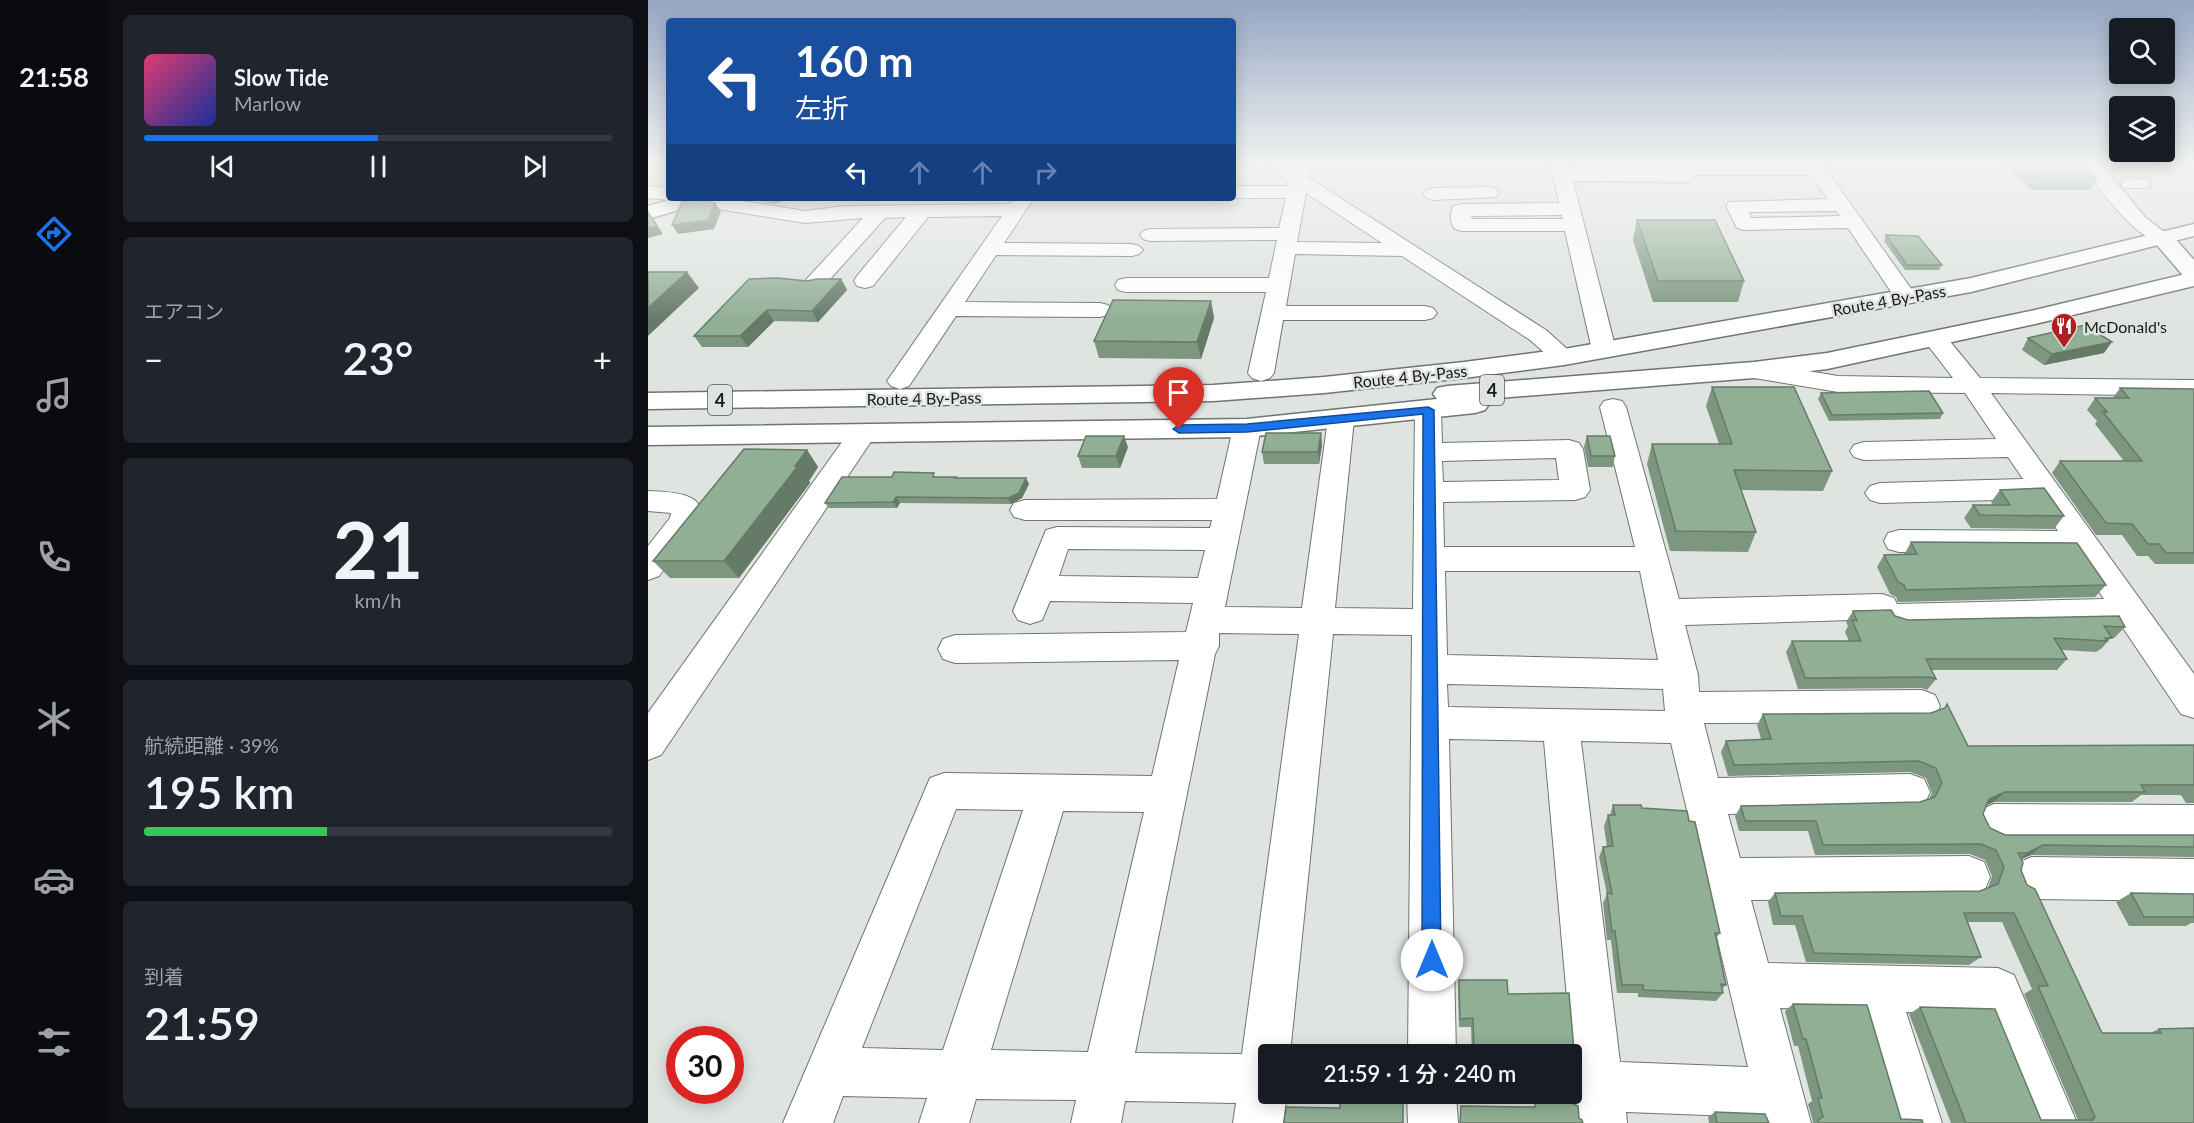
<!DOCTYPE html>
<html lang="ja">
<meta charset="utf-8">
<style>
:root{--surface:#171b24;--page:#20242c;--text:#f1f3f6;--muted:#9ea1a6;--line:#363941;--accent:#1a73e8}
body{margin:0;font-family:Lato,"Noto Sans JP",sans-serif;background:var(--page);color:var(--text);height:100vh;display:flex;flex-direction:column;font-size:22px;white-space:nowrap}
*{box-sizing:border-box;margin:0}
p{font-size:20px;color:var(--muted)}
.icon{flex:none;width:33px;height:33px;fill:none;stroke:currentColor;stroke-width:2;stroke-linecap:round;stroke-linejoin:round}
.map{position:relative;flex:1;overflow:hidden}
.panel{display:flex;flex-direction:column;gap:15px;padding:15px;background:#0d0f14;width:540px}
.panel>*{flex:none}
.banner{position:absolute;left:18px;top:18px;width:570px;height:183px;border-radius:6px;box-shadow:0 3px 15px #0003;background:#1a4fa0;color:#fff;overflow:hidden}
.tools{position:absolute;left:1461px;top:18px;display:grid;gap:12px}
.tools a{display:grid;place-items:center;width:66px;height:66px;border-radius:6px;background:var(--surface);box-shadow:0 3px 15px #0003;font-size:30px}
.speed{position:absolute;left:18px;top:1026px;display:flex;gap:12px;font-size:30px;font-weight:700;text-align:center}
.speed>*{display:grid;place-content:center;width:78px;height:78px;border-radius:50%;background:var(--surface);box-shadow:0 3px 15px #0003;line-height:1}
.speed .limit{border:9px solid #d22;background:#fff;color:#111}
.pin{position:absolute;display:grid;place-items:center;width:51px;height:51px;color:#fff;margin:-62px -26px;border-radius:50% 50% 50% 0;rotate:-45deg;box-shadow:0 0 6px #0007}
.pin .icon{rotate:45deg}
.me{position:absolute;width:66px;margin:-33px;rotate:0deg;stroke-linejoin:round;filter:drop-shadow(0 0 4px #0008)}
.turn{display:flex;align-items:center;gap:21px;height:126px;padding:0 30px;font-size:27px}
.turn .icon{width:78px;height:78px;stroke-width:2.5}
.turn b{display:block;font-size:42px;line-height:51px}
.lanes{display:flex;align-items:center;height:57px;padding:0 30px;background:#0003;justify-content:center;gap:30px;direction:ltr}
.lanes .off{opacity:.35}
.big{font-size:45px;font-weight:600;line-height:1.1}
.panel .card{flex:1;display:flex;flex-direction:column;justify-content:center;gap:9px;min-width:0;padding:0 21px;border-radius:9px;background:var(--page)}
.panel .dial{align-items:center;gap:0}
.dial b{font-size:78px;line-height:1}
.song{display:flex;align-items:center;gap:18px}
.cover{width:72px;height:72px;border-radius:9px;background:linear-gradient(135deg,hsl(340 70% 55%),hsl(230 70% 35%))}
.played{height:6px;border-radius:3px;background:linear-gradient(90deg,var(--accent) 50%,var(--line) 50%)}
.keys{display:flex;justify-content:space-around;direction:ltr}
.heat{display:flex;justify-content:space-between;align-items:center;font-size:33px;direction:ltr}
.charge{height:9px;border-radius:4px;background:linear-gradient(90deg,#34c759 39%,var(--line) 0)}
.trip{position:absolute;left:610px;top:1044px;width:324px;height:60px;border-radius:6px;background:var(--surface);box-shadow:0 3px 15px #0003;font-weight:600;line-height:60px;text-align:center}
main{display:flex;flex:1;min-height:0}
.tabs{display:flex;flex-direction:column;width:108px;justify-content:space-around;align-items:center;background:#090b0e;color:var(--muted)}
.tabs .icon{width:42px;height:42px}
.tabs .active{color:var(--accent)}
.tabs b{font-size:27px;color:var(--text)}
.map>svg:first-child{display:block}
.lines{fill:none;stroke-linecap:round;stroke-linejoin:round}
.minor-casing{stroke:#707571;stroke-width:2}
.major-casing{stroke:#707571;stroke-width:3}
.highway-casing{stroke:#707571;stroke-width:3}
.minor{fill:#fff;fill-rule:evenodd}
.major{fill:#fff;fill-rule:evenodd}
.highway{fill:#fff;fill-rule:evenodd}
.wall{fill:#7d9680}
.shaded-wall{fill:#667a68}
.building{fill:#91af95;stroke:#667a68;stroke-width:1.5}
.route{fill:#1a73e8;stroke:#114b97;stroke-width:1.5}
.labels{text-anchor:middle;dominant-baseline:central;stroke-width:5;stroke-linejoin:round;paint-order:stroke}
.far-street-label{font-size:16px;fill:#191a19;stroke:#dfe4e0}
.far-poi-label{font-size:16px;fill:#191a19;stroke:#dfe4e0;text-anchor:start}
.shield{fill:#dfe4e0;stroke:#545755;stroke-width:1.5}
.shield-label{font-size:18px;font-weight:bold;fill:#191a19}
</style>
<main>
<nav class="tabs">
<b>21:58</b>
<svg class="icon active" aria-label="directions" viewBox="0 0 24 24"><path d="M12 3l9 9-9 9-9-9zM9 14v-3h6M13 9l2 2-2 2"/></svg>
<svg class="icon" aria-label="music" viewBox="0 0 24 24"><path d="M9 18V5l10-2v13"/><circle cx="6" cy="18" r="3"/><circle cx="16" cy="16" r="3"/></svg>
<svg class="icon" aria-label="phone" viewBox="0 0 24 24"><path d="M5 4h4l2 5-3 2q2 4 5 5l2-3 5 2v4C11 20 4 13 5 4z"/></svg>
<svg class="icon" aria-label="climate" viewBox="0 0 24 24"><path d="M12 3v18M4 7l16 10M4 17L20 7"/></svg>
<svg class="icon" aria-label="car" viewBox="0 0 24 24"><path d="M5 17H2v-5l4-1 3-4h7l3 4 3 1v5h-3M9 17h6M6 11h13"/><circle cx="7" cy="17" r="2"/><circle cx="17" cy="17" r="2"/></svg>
<svg class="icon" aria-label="filters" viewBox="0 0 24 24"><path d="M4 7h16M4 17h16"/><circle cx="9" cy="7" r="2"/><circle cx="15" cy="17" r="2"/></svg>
</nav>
<section class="panel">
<div class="card">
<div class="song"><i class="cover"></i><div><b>Slow Tide</b><p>Marlow</p></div></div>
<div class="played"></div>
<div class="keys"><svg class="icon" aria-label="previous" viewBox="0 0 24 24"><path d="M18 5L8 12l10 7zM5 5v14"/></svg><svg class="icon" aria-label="pause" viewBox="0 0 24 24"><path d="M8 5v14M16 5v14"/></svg><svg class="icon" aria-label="next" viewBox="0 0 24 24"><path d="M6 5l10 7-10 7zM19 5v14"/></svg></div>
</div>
<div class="card"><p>エアコン</p>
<div class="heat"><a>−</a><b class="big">23°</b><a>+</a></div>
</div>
<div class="card dial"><b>21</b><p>km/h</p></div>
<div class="card"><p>航続距離 · 39%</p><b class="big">195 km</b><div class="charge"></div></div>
<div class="card"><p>到着</p><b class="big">21:59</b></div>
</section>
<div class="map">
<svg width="1546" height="1123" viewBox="0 0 1546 1123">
<rect width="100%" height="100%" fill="#dfe4e0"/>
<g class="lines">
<g class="minor-casing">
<g id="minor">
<path d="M619,165H641L644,167L645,165H663L661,178L898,330L928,357L925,362L916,364L907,362L882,340L754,256L647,254L638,306H777L785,308L789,313L785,318L777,320H635L626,373L622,378L613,381L604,378L600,373L618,292H478L470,290L467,285L470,280L478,278H621L629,240L502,241L495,239L492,235L495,231L502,229L631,228L638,198H585V186H640L641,182ZM658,193L734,243L649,242Z"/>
<path d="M903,165H921L922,169L1035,170L1036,165H1175L1269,297L1266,302L1258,304L1250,302L1200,228L1096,230L1089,228L1078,206L1081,202L1180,199L1163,175H1045L1044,180L1037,182L925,181L968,350L965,355L956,357L947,355L944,350L917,231H814L807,229C802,223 801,212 806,206L813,204L911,203ZM1188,211L1192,216L1103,218L1101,212ZM914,215L915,219H824L823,216Z"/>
<path d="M1435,165H1454L1497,217L1524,238L1521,242C1493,249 1450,187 1435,165Z"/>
<polygon points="1482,178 1501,180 1503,184 1501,188 1475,188 1473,184 1475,180"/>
<polygon points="0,186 21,188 21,198 28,198 21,200 0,198"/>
<polygon points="841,187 848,189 851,193 848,197 785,200 778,198 775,194 778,190 785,188"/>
<polygon points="29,198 76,198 157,211 197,206 362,204 366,198 386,198 356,243 484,244 491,246 495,250 491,254 484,256 348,255 317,302 452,303 460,305 464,310 460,315 452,317 308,316 261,386 252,389 243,386 239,381 354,216 280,217 225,286 217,288 209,286 206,281 209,276 258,217 237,218 174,288 166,290 158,288 155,283 215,218 157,223 39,204 32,202"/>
<path d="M1287,332L1296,334L1332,378L1546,380V396L1343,393L1546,674V718L1533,714L1473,625L1252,629L1240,625L1237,619L1037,625L1050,675L1051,692L1274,690L1287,695L1292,706L1287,717L1274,722L1056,723L1070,778L1262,774L1276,779L1282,792L1276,805L1262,810L1080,814L1092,858L1321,856L1336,862L1342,877L1336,892L1321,898L1103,900L1120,963L1350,968L1366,975L1429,1123H1379L1336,1014L1258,1012L1294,1123H1244L1211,1010L1132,1008L1163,1123H1113L1111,1117L978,1112L979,1123H929L928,1110L907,1102L903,1094H924V1054L896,741L801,739L808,1054H760L764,635L685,634L642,1054H621V1094H639L635,1123H585L588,1103L477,1101L473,1123H423L428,1100L328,1099L321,1123H271L279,1098L195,1096L185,1123H135L282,778L296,773L504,776L531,660L307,663L295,659L290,649L295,639L307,635L538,632L545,603L402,601L394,620L382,624L370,620L365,611L398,530L409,527L562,528L564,520H377L366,517L362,510L366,503L377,500L569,499L585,428L589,422L599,419L609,422L613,428L577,607L654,608L680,419L684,413L693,411L702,413L706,419L687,608L765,609L767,410L771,404L780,402L789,404L793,410L794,443L921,440L931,443L935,449L942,490L937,497L927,500L795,502L796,547H987L952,407L956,401L965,399L974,401L978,407L1031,599L1234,594L1246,598L1249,604L1456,599L1425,553L1251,552L1240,549L1236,541L1240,533L1251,530L1410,531L1388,499L1232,503L1222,500L1217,493L1222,486L1232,483L1375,479L1360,457L1216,460L1206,457L1202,451L1206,445L1216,442L1348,439L1317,393L1190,392L1106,378L1097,375L1093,370L1097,365L1106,362L1190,376L1305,378L1275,339L1278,334ZM908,458L911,480L795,482L794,461ZM420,549L557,550L550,578L411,576ZM797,571H992L1010,660L799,655ZM571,633L651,634L594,1054L487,1053L567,654L571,646ZM799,684L1015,689L1017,711L800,707ZM933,741L1023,743L1100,1067L972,1062ZM308,809L375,810L295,1050L214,1048ZM415,811L496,812L440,1052L343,1050Z"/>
<polygon points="214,425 224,428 228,434 13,755 0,760 0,713 204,428"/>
<path d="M0,491C22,492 68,492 48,528L11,576L0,580V546L22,518L23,513L0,511Z"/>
<polygon points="1346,804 1546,805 1546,843 1346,842 1332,836 1326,823 1332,810"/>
<polygon points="1384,857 1546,859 1546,901 1384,899 1369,893 1363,878 1369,863"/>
<polygon points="759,1094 808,1094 810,1123 760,1123"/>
</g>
</g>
<g class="major-casing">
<polygon id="major" points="1514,231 1522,233 1546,260 1546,281 1538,279 1503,238 1506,233"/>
</g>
<g class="highway-casing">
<g id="highway">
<polygon points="29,198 61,198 58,202 0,219 0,206"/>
<polygon points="1546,224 1546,236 1323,292 916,365 816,378 676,393 565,401 0,409 0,393 565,385 676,377 816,362 916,349 1323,278"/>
<polygon points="1546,272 1546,286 1387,324 1179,369 1106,378 838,399 841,404 837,410 827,413 599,437 0,445 0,427 599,419 789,399 785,394 789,388 799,386 1106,362 1179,353 1387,310"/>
</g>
</g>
<use href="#minor" class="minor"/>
<use href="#major" class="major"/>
<use href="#highway" class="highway"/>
</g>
<g class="wall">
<polygon points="1357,165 1433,165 1449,178 1442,190 1384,190"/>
<polygon points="106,198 139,198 135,201 127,204 109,201"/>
<polygon points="989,220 1096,281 1090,302 1005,302 985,240"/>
<polygon points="1238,235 1294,265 1291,270 1257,270 1236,241"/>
<polygon points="193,279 199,290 170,322 126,321 100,347 54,347 46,336 159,281"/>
<polygon points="563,301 566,318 553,359 451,358 446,341"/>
<polygon points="1380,338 1456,353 1396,365 1374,350"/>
<polygon points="1064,387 1184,471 1175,491 1093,490 1108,532 1100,552 1022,551 999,464 1004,444 1071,444 1058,406"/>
<polygon points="1472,388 1546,389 1546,564 1507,564 1500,556 1489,556 1474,535 1448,535 1404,473 1412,461 1476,461 1447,424 1449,421 1439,410 1447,398 1465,398"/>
<polygon points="1173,393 1295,413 1292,419 1181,421 1170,399"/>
<polygon points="673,433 674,445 671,464 616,464 614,452"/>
<polygon points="939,436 967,456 965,467 940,467 936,447"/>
<polygon points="480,447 472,468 434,468 430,456"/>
<polygon points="159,450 170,467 161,481 162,483 91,578 22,578 5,561"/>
<polygon points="288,477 308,477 309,478 381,484 374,498 363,504 252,503 249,508 181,508 177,503"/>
<polygon points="1352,490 1416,516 1406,529 1323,528 1316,518 1325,505 1345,505 1343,502"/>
<polygon points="1263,542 1458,585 1447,597 1250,602 1248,597 1242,594 1229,567 1236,555 1256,555"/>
<polygon points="1205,611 1247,616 1260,620 1477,627 1466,638 1463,638 1453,649 1448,652 1414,650 1419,659 1409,670 1284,670 1288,679 1279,690 1274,688 1150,689 1138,652 1144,641 1201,641 1197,632 1200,626 1198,622"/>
<polygon points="1299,704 1320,746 1546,745 1546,803 1538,803 1533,795 1493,795 1484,802 1346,802 1338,805 1335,814 1342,828 1357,835 1546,835 1546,857 1383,855 1373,859 1373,870 1379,885 1454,1033 1502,1033 1511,1029 1546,1028 1546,1123 1303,1123 1261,1014 1272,1007 1393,1120 1430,1120 1376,994 1384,989 1354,922 1319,922 1333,957 1321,965 1158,962 1147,925 1125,925 1120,902 1127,893 1332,891 1340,888 1344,876 1337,860 1322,854 1167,855 1160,831 1091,831 1087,816 1093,806 1272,802 1281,799 1284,793 1278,778 1262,772 1080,776 1073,752 1078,741 1113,739 1109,725 1115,714 1283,713 1296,709"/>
<polygon points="965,805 994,808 1041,821 1072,933 1068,938 1078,985 1074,989 1075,993 1068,1001 990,997 990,993 969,993 963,940 959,940 955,903 959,894 951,857 955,847 959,847 956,826 960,815 962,815"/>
<polygon points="1483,893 1546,894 1546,923 1543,923 1538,926 1481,926 1468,902"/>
<polygon points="811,980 860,994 926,1050 924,1054 824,1054 823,1027 811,1027 810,989"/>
<polygon points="1145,1004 1253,1119 1275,1123 1164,1123 1165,1122 1160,1104 1164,1101 1150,1046 1146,1046 1137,1011"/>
<polygon points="1067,1112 1121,1123 1061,1123 1060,1117"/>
</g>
<g class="shaded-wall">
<polygon points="124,198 139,198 135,201 127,204"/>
<polygon points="67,203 73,212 66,229 30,234 24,225"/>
<polygon points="0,212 15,234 0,238"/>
<polygon points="39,272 51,288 0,336 0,308"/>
<polygon points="193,279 199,290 170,322 164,311"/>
<polygon points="563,301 566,318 553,359 549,342"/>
<polygon points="119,310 126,321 100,347 92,336"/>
<polygon points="1464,342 1456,353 1396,365 1404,354"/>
<polygon points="673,433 674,445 671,464 670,452"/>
<polygon points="476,436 480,447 472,468 468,456"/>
<polygon points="159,450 170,467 161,481 162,483 91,578 76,561"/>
<polygon points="378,478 381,484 374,498 363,504 360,498"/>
<polygon points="248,497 252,503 249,508 245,502"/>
<polygon points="1357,792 1346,802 1330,809 1341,799"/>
<polygon points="1395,845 1383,855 1367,862 1379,853"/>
</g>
<g class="building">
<polygon points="1376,165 1433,165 1449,178 1390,178"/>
<polygon points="47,200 67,203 60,220 24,225 34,202"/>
<polygon points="0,212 9,226 0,228"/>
<polygon points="989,220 1067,220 1096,281 1010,281"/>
<polygon points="1238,235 1270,236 1294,265 1259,265"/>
<polygon points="0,272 39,272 0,308"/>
<polygon points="130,278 159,281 169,279 193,279 164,311 119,310 92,336 46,336 101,279"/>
<polygon points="465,300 563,301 549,342 446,341"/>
<polygon points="1437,325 1464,342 1404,354 1380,338"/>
<polygon points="1064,387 1146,387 1184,471 1086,470 1108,532 1028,531 1004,444 1084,444"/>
<polygon points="1472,388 1546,389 1546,553 1518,553 1511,544 1500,544 1484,524 1458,523 1412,461 1494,461 1455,412 1459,412 1447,398 1481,398"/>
<polygon points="1281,391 1295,413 1184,415 1173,393"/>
<polygon points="618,433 673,433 670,452 614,452"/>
<polygon points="438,436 476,436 468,456 430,456"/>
<polygon points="939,436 962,436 967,456 943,456"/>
<polygon points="96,449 159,450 147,466 150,466 76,561 5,561"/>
<polygon points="246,472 286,473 285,477 308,477 307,478 378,478 371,493 360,498 248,497 245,502 177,503 194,477 244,477"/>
<polygon points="1396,488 1416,516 1332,515 1325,505 1362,505 1352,490"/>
<polygon points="1263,542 1429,543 1458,585 1258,590 1256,585 1250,582 1236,555 1269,554"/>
<polygon points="1243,610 1247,616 1260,620 1471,616 1477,627 1456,626 1464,638 1457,638 1459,641 1406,638 1419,659 1278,659 1288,679 1282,677 1157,678 1144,641 1213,641 1204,620 1209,621 1205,611"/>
<polygon points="1299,704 1320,746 1546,745 1546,785 1493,785 1497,792 1357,792 1341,799 1335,814 1342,828 1357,835 1546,835 1546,847 1395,845 1379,853 1370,853 1375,863 1373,870 1379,885 1387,889 1454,1033 1513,1033 1511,1029 1546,1028 1546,1123 1318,1123 1272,1007 1347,1009 1393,1120 1445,1120 1447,1117 1390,986 1400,986 1366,913 1316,913 1333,957 1166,953 1154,916 1133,916 1127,893 1332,891 1350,884 1356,867 1348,850 1333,844 1175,845 1168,821 1097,821 1093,806 1272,802 1287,797 1294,783 1288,768 1271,761 1086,765 1078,741 1123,739 1115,714 1283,713 1297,708"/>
<polygon points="965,805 993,805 994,808 1039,811 1041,821 1047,822 1072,933 1067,933 1078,985 1073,984 1075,993 995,990 995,985 974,985 967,931 964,931 959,893 964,894 955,847 965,846 960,815 967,815"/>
<polygon points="1483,893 1546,894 1546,917 1496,917"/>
<polygon points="811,980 859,980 860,994 921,993 926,1050 826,1052 825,1018 812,1019"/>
<polygon points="1145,1004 1219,1005 1253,1119 1274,1120 1275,1123 1171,1123 1170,1120 1175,1117 1170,1098 1174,1098 1158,1039 1155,1039"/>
<polygon points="692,1102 755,1102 755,1123 636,1123 638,1107 692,1108"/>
<polygon points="921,1102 930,1106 931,1118 934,1120 935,1123 812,1123 813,1106 887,1107 887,1103"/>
<polygon points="1067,1112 1117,1114 1121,1123 1069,1123"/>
</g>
<linearGradient id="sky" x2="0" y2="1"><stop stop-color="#95a6c3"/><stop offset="0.51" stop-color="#f1f3f1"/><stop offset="1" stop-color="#f1f3f1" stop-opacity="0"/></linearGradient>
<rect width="1546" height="322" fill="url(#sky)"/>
<polygon class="route" points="780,407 786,410 793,960 791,967 784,970 777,967 774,960 775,414 599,432 531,433 525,429 531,425 599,424"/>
<defs>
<g id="restaurant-pin" transform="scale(1.35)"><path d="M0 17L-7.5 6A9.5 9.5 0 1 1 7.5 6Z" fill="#b01e23" stroke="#dfe4e0"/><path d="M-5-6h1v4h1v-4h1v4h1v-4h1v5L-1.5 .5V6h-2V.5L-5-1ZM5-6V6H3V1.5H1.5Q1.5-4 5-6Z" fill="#fff"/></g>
</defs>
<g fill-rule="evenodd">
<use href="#restaurant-pin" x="1416" y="326"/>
</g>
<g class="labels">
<g class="far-street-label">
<text transform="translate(1241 300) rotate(-10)">Route 4 By-Pass</text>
<text transform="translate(762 376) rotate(-6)">Route 4 By-Pass</text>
<text transform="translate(276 398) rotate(-1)">Route 4 By-Pass</text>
</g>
<g class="far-poi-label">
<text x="1436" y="326">McDonald's</text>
</g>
<g class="shield">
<rect x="832" y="375" width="24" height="30" rx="4.5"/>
<rect x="60" y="385" width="24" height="30" rx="4.5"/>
</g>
<g class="shield-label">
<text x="844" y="390">4</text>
<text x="72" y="400">4</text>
</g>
</g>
</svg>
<div class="tools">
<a><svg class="icon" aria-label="search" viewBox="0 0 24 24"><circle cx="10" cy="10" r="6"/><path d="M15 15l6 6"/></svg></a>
<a><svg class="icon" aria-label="layers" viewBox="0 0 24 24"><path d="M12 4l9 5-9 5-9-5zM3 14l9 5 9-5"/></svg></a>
</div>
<div class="speed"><div class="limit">30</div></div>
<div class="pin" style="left:531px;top:429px;background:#d93025"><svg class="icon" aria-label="arrive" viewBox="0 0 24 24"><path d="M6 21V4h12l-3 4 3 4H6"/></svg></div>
<svg class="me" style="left:784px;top:960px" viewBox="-20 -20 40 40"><circle r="19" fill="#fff"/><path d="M0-13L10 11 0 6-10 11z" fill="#1a73e8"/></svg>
<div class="trip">21:59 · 1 分 · 240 m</div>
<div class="banner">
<div class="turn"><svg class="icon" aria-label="left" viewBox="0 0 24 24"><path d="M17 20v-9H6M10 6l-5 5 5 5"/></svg><div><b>160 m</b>左折</div></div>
<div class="lanes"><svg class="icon" aria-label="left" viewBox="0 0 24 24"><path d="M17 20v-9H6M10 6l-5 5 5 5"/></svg><svg class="icon off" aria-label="ahead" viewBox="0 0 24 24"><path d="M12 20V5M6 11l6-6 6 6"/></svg><svg class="icon off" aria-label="ahead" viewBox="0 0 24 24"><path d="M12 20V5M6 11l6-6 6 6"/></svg><svg class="icon off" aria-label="right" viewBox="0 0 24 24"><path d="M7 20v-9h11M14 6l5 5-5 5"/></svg></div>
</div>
</div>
</main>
